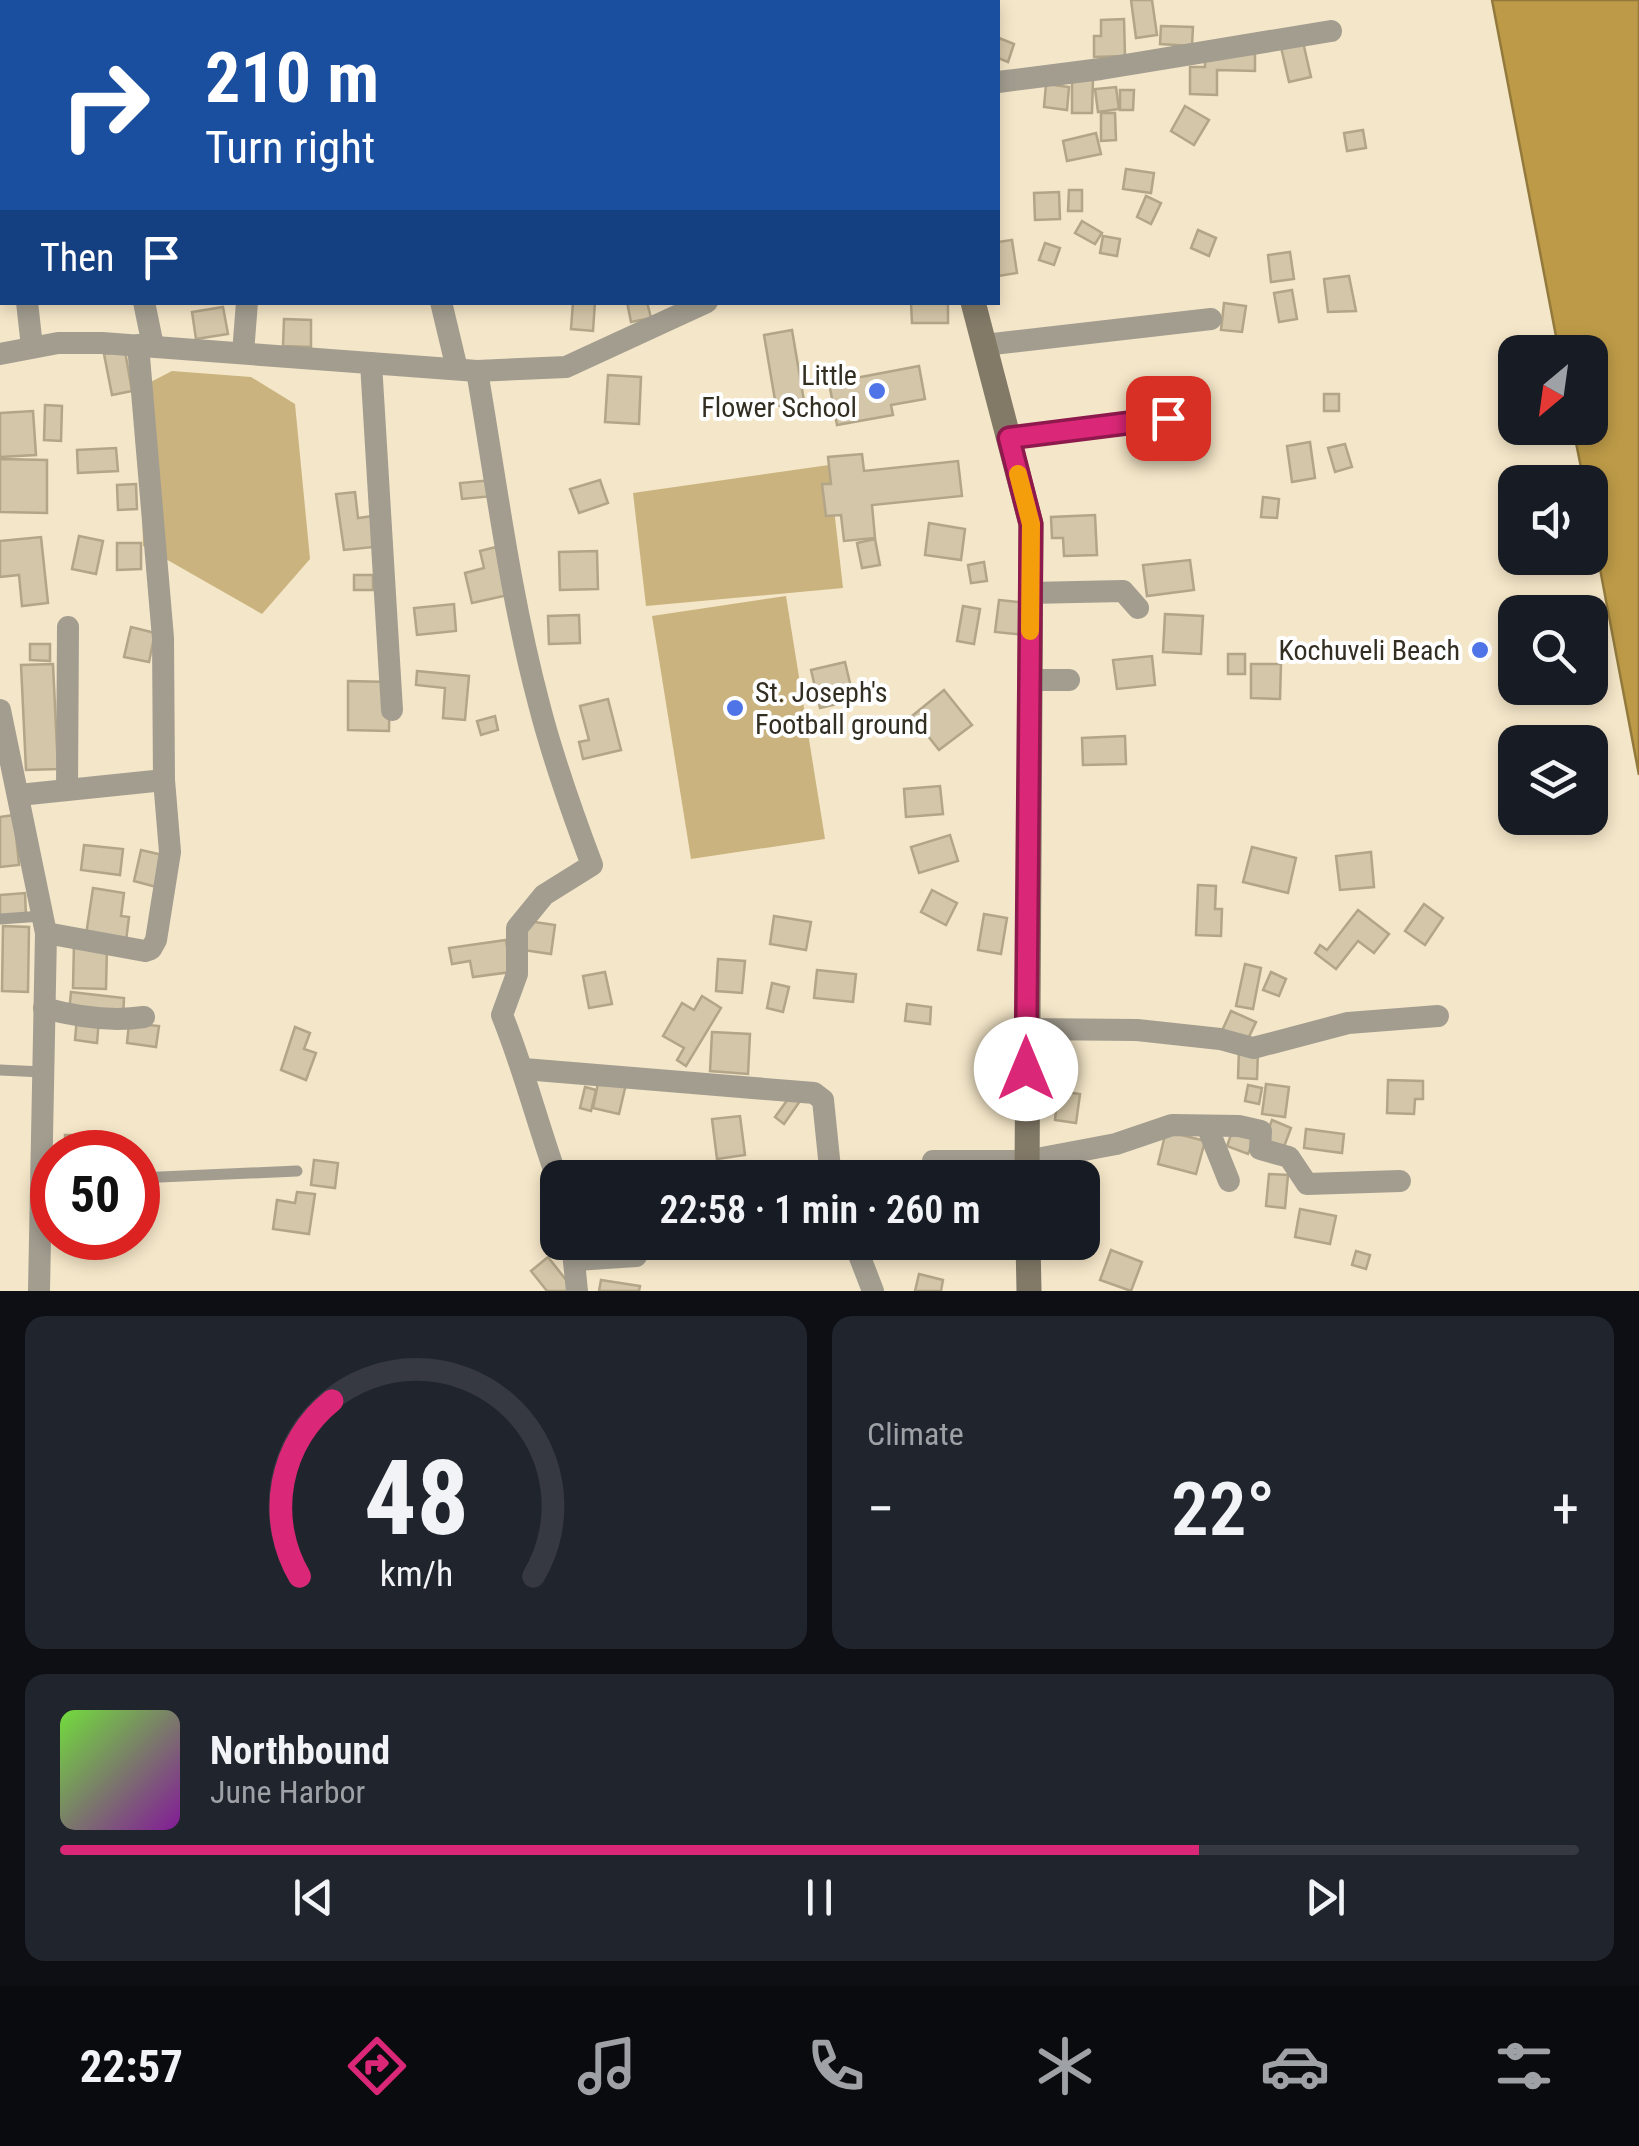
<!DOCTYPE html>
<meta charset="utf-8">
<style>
:root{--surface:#171b24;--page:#20242c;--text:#f1f3f6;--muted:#9ea1a6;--line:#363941;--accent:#db2777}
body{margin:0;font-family:"Roboto Condensed",sans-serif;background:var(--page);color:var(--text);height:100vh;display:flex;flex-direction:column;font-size:38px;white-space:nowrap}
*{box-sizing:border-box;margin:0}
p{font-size:32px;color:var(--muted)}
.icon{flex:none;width:55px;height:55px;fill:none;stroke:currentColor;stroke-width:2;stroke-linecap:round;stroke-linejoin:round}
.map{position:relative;height:1291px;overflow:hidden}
.details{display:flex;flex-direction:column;gap:25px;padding:25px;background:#0d0f14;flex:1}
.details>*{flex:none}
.top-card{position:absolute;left:0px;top:0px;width:1000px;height:305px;box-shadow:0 5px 15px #0003;background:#1a4fa0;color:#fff;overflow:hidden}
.needle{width:65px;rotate:209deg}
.buttons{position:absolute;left:1498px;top:335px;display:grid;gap:20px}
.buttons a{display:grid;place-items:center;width:110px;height:110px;border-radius:20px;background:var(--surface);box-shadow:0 5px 15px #0003;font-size:50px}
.speed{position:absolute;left:30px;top:1130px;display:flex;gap:20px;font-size:50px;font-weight:700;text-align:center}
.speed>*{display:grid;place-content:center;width:130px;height:130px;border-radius:50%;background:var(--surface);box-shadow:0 5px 15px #0003;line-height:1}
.speed .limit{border:15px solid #d22;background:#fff;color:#111}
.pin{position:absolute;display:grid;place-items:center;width:85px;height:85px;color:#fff;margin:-42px;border-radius:20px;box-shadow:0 5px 15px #0006}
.me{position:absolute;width:110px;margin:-55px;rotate:0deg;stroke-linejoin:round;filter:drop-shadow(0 0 8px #0008)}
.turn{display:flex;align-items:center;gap:35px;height:210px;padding:0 40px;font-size:45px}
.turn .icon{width:130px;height:130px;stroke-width:2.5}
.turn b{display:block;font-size:70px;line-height:85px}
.then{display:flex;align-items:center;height:95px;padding:0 40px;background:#0003;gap:20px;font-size:38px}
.big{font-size:75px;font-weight:600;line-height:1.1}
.details .widget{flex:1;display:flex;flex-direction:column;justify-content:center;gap:15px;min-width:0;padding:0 35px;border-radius:20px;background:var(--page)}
.details .dial{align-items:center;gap:0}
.dial svg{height:260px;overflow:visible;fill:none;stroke:var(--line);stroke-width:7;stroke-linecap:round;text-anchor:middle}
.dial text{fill:var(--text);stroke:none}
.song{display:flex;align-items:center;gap:30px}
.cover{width:120px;height:120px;border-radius:15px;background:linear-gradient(135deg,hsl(100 70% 55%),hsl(290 70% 35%))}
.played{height:10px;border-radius:5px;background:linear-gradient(90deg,var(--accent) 75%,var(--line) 75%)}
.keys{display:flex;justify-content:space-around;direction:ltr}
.heat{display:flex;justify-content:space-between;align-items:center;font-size:55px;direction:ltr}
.details .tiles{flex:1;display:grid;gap:25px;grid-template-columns:1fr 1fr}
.widget:last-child{grid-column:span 2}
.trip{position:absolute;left:540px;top:1160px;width:560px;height:100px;border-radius:20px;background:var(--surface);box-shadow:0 5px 15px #0003;font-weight:600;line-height:100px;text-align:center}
.menu{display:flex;height:160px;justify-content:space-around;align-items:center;background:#090b0e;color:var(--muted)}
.menu .icon{width:70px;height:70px}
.menu .active{color:var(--accent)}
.menu b{font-size:45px;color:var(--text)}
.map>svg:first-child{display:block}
.green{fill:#cab37e}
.water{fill:#bc9a47;stroke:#937a3c;stroke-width:2.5}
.building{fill:#d4c6a8;stroke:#b2a588;stroke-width:2.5}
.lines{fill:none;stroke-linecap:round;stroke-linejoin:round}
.service{stroke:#a39d90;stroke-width:11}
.minor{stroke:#a39d90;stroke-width:22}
.secondary{stroke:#827967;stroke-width:25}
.route-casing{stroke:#8e194d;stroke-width:25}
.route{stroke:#db2777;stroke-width:18}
.slow{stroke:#f59e0b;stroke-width:18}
.poi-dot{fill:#4e74e8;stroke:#fff;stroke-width:4}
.labels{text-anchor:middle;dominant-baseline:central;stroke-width:8;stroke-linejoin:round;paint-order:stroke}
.poi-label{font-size:28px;fill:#332e22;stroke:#fff;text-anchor:end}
</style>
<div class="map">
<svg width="1639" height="1291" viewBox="0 0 1639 1291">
<rect width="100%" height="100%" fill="#f4e6c8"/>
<g class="green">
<polygon points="172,371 251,377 295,404 310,559 262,614 143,546 139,388"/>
<polygon points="829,465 843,588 646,606 633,493"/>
<polygon points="786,596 825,839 691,859 652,616"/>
</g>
<polygon class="water" points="1492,0 1639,0 1639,775 1590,516 1590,482 1584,482 1573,428 1590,428 1590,352 1559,352"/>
<g class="building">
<polygon points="1131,0 1152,0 1157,35 1136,38"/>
<polygon points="1124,19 1125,56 1094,57 1094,36 1101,36 1101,20"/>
<polygon points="1161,26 1193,27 1192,46 1160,44"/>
<polygon points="999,38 1014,44 1008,62 998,58"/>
<polygon points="1303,42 1311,77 1289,82 1281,47"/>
<polygon points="1205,53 1255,54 1255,71 1217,70 1217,95 1190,94 1190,67 1205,67"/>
<polygon points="1072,78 1093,79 1092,113 1072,113"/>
<polygon points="1046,84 1069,87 1067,110 1044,107"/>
<polygon points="1116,87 1119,109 1098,112 1095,89"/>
<polygon points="1120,90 1134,90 1133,110 1120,110"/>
<polygon points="1185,106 1209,120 1194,145 1171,131"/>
<polygon points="1101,113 1115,113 1116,140 1101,141"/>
<polygon points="1363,130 1366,148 1347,151 1344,133"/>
<polygon points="1096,133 1101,154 1067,161 1063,141"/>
<polygon points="1126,169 1154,173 1151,193 1123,189"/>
<polygon points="1069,190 1082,190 1082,211 1068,211"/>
<polygon points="1059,192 1060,219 1035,220 1034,193"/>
<polygon points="1146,196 1161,203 1151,224 1137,217"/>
<polygon points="1082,221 1102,233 1095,244 1075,233"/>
<polygon points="1198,230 1216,238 1209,256 1191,248"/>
<polygon points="1103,236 1120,239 1117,256 1100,253"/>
<polygon points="1012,240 1017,273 998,276 998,242"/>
<polygon points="1045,243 1060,248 1054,265 1039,260"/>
<polygon points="1290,252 1294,279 1271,282 1268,255"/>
<polygon points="1349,276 1356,311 1328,312 1324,279"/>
<polygon points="1292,290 1297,319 1279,322 1274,293"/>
<polygon points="573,302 595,302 593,331 571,329"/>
<polygon points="627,302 647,302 651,318 631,322"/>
<polygon points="948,302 948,323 912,323 911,303"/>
<polygon points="1224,303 1246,306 1242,332 1221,330"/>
<polygon points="223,307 228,334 196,339 192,312"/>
<polygon points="284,319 311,320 311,347 283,346"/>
<polygon points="792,330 804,401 776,406 764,335"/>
<polygon points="125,351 132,391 112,395 104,354"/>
<polygon points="919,366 925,399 891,405 893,415 837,425 829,383"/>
<polygon points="608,375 641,377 639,424 605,422"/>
<rect x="1324" y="394" width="15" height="17"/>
<polygon points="45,405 62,406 61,441 44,440"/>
<polygon points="33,411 36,455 0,457 0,413"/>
<polygon points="1310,442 1315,478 1292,482 1287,446"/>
<polygon points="1345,444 1352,467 1335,472 1328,448"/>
<polygon points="116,448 118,471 78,473 77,450"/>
<polygon points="862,454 864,471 958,461 962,496 872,505 875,538 844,541 841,515 826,516 822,484 831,484 828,457"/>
<polygon points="0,459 47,460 47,513 0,512"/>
<polygon points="492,480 494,496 462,499 460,483"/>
<polygon points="600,480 608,503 579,513 570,489"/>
<polygon points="136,484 137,509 118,510 117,485"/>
<polygon points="355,492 358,518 380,515 384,546 344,550 336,494"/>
<polygon points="1263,497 1279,499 1277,518 1261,517"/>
<polygon points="1095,515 1097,555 1064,556 1063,538 1052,538 1051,517"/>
<polygon points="929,523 965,529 961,560 925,555"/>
<polygon points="79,536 103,541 96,574 72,569"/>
<polygon points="41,537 48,603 22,606 19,575 0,577 0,541"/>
<polygon points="875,539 880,565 862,568 857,543"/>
<polygon points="117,543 141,543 141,569 117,570"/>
<polygon points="496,547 508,595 472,603 465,573 484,568 480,551"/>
<polygon points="597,551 598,589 560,590 559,552"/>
<polygon points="1190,560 1194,590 1147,596 1143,565"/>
<polygon points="984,562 987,581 971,583 968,565"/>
<rect x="354" y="575" width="19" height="15"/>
<polygon points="999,600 1029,603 1025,635 995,632"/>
<polygon points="454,604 456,631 417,635 414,608"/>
<polygon points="963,606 980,609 974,644 957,641"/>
<polygon points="1165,614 1203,616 1201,654 1163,652"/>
<polygon points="579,615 580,643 549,644 548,616"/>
<polygon points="131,627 155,633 149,662 124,657"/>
<polygon points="30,644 50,644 50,661 30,660"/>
<rect x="1228" y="654" width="17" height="20"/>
<polygon points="1152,656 1155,685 1117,689 1113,660"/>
<polygon points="845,662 854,700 820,708 811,670"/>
<polygon points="53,664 58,769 26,770 21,665"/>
<polygon points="1251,664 1281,664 1280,699 1251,698"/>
<polygon points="417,671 469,676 465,720 443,718 445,688 416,685"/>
<polygon points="348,681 390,682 389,731 348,730"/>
<polygon points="944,690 972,725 939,750 912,716"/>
<polygon points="608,699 621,750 583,759 579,742 589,740 580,706"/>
<polygon points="495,716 498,730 481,735 477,721"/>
<polygon points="1125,736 1126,764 1083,765 1082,738"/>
<polygon points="940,786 943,814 906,817 904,789"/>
<polygon points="14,815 19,865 0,867 0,817"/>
<polygon points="950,835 958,861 919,873 911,847"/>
<polygon points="84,845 123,849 120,875 81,870"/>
<polygon points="1252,847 1296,858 1288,893 1243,882"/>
<polygon points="141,850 167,856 160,888 134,881"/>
<polygon points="1371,852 1374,887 1340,890 1336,856"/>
<polygon points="1198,885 1216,886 1215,909 1222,909 1221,936 1196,935"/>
<polygon points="93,888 124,893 121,916 129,917 126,941 86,935"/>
<polygon points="932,890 957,903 946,925 921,912"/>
<polygon points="25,893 26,916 0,917 0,895"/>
<polygon points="1424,904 1443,918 1425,945 1405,931"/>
<polygon points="1358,910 1389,934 1374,953 1358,941 1336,969 1315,953 1320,945 1327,950"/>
<polygon points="984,914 1007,918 1001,954 978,950"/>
<polygon points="774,916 811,922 806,950 770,944"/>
<polygon points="528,921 555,925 551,954 523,950"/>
<polygon points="3,926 29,927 28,992 2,991"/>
<polygon points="506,940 511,972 473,977 470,961 452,964 449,948"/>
<polygon points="74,943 107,946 106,989 73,988"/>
<polygon points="718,959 745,961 742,993 716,991"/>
<polygon points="1245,964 1261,968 1253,1009 1236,1006"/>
<polygon points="817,970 856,974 853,1002 814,998"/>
<polygon points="605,972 612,1004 589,1008 583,976"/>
<polygon points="1271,972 1286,979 1279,996 1263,990"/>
<polygon points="772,983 789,987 783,1012 767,1008"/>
<polygon points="71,992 124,998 123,1018 69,1013"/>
<polygon points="702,996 721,1008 686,1066 677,1060 684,1048 663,1036 682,1003 694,1010"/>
<polygon points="907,1004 931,1007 930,1024 905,1021"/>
<polygon points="1231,1011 1256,1022 1245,1045 1221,1033"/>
<polygon points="77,1017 99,1019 97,1043 75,1040"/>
<polygon points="129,1023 159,1026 156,1047 127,1043"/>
<polygon points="295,1027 310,1033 304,1049 316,1053 306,1080 281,1070"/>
<polygon points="712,1032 750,1034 748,1074 710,1071"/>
<polygon points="1239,1049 1258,1050 1257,1079 1238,1078"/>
<polygon points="1003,1050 1025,1052 1022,1088 1000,1086"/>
<polygon points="599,1078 626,1084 619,1114 593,1108"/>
<polygon points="1388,1080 1423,1081 1423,1099 1415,1099 1414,1114 1387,1113"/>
<polygon points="1266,1084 1289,1087 1285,1117 1262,1114"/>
<polygon points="1248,1085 1262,1088 1259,1104 1245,1101"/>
<polygon points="585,1087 596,1090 591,1111 580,1108"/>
<polygon points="1058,1091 1080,1094 1076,1123 1055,1120"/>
<polygon points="791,1095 800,1101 784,1124 775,1117"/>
<polygon points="740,1116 745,1155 717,1159 712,1119"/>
<polygon points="1272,1120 1291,1128 1282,1152 1263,1144"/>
<polygon points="1233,1129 1255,1137 1248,1154 1227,1146"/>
<polygon points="1306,1129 1344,1134 1342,1153 1304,1148"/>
<polygon points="1166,1131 1205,1141 1196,1174 1158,1164"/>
<rect x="65" y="1135" width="16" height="17"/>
<polygon points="314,1160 338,1163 335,1188 311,1185"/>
<polygon points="1269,1174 1288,1175 1285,1208 1266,1206"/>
<polygon points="297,1192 315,1194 309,1234 273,1229 277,1200 295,1203"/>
<polygon points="1300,1209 1336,1216 1330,1244 1295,1237"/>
<polygon points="1111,1250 1142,1262 1131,1291 1100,1280"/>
<polygon points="1356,1251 1370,1255 1366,1269 1352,1265"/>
<polygon points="548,1257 574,1290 573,1291 547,1291 531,1271"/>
<polygon points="919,1274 943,1280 941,1291 915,1291"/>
<polygon points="601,1280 640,1286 639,1291 599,1291"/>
</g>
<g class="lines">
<g class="service">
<polyline points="0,919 42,916"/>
<polyline points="0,1070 43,1072"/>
<polyline points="138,1178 297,1171"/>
</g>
<g class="minor">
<polyline points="135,0 135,2"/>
<polyline points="347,0 347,2"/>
<polyline points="471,0 471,2"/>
<polyline points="49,2 51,0"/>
<polyline points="256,2 267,0"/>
<polyline points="810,2 822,0"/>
<polyline points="998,82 1101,69 1331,31"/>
<polyline points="0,178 2,176"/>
<polyline points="27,302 32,347"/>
<polyline points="144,302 153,346"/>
<polyline points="441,302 457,369"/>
<polyline points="984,345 1211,319"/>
<polyline points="243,353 247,302"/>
<polyline points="0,354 58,343 102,343 477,371 566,367 707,302"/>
<polyline points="371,363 392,710"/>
<path d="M477,371C496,482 510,595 539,704C553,759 572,812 592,865L544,895L517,928V974L502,1015C524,1069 538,1126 558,1181"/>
<polyline points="1009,439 1169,418"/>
<polyline points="1030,593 1123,591 1138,608"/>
<polyline points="1029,680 1069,680"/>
<polyline points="0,710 46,933 39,1291"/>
<polyline points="67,789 68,627"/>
<polyline points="19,795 164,780"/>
<polyline points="46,933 145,951 151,949 156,940 170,852 164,780 163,638 138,345"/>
<path d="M44,1008C77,1017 110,1022 144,1017"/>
<polyline points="1026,1029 1137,1030 1220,1039 1253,1048 1348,1023 1438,1016"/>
<polyline points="524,1069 814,1093 823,1100 831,1178"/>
<polyline points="1207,1126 1229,1181"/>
<polyline points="933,1161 1026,1161 1116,1144 1172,1125 1239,1126 1261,1131 1260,1149 1289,1157 1307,1184 1400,1181"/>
<polyline points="572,1242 577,1291"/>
<polyline points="854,1242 873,1291"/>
<polyline points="576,1260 636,1256"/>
</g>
<g class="secondary">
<polyline points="886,0 887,2"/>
<polyline points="973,302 1031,524 1027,1178"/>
<polyline points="1028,1242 1029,1291"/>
</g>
</g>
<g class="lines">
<g class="route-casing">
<polyline id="route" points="1026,1069 1031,524 1009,438 1168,418"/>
</g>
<use href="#route" class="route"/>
<polyline class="slow" points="1018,474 1031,524 1030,631"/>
</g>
<g class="poi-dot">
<circle cx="877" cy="391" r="10"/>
<circle cx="1480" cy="650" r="10"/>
<circle cx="735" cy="708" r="10"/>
</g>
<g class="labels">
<g class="poi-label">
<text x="857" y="375">Little<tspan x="857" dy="32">Flower School</tspan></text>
<text x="1460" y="650">Kochuveli Beach</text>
<text x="755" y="692" text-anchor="start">St. Joseph's<tspan x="755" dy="32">Football ground</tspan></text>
</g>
</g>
</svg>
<div class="buttons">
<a><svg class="needle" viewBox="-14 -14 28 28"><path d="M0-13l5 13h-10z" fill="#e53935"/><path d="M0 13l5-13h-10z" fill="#9ea1a6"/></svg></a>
<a><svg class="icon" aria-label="sound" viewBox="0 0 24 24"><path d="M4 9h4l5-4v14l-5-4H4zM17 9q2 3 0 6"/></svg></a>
<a><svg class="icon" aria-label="search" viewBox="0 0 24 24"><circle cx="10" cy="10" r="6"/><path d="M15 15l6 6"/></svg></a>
<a><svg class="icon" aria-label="layers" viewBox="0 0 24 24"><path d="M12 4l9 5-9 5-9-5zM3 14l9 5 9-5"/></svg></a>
</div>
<div class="speed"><div class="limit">50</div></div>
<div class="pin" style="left:1168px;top:418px;background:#d93025"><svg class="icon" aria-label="arrive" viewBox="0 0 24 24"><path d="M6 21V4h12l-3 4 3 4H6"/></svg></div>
<svg class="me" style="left:1026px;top:1069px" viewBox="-20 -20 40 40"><circle r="19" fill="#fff"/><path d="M0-13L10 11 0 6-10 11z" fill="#db2777"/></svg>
<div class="trip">22:58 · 1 min · 260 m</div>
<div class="top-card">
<div class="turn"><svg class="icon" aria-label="right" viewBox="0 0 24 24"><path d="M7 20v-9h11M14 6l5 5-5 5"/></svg><div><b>210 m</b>Turn right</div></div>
<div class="then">Then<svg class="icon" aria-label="arrive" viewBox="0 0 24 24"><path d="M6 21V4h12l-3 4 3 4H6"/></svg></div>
</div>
</div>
<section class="details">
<div class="tiles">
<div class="widget dial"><svg viewBox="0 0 100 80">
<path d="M14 69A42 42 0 1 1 86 69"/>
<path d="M14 69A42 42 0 0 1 24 15" stroke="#db2777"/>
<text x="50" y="56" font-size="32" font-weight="700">48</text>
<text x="50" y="72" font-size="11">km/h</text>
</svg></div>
<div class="widget"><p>Climate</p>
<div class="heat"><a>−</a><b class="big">22°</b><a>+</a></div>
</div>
<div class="widget">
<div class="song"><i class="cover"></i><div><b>Northbound</b><p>June Harbor</p></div></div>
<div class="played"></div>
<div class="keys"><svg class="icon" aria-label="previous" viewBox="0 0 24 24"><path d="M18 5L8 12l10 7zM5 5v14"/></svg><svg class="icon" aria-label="pause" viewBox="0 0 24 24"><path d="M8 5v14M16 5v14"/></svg><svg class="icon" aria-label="next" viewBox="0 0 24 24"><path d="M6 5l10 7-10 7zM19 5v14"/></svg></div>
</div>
</div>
</section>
<nav class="menu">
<b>22:57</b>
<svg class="icon active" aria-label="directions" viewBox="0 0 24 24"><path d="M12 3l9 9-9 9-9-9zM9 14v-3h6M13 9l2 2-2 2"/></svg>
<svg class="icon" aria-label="music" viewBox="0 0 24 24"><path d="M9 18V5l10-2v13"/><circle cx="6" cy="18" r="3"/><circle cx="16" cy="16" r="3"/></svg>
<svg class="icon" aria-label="phone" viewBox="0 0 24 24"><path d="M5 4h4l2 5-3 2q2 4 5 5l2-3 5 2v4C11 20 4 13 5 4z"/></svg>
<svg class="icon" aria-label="climate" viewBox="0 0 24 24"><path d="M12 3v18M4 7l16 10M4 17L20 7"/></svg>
<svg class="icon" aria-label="car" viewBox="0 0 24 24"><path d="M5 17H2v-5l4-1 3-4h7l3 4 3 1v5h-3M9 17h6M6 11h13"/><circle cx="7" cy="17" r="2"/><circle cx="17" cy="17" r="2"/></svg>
<svg class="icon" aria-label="filters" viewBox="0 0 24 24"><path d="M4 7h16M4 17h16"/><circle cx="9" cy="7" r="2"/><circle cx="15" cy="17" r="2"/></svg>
</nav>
